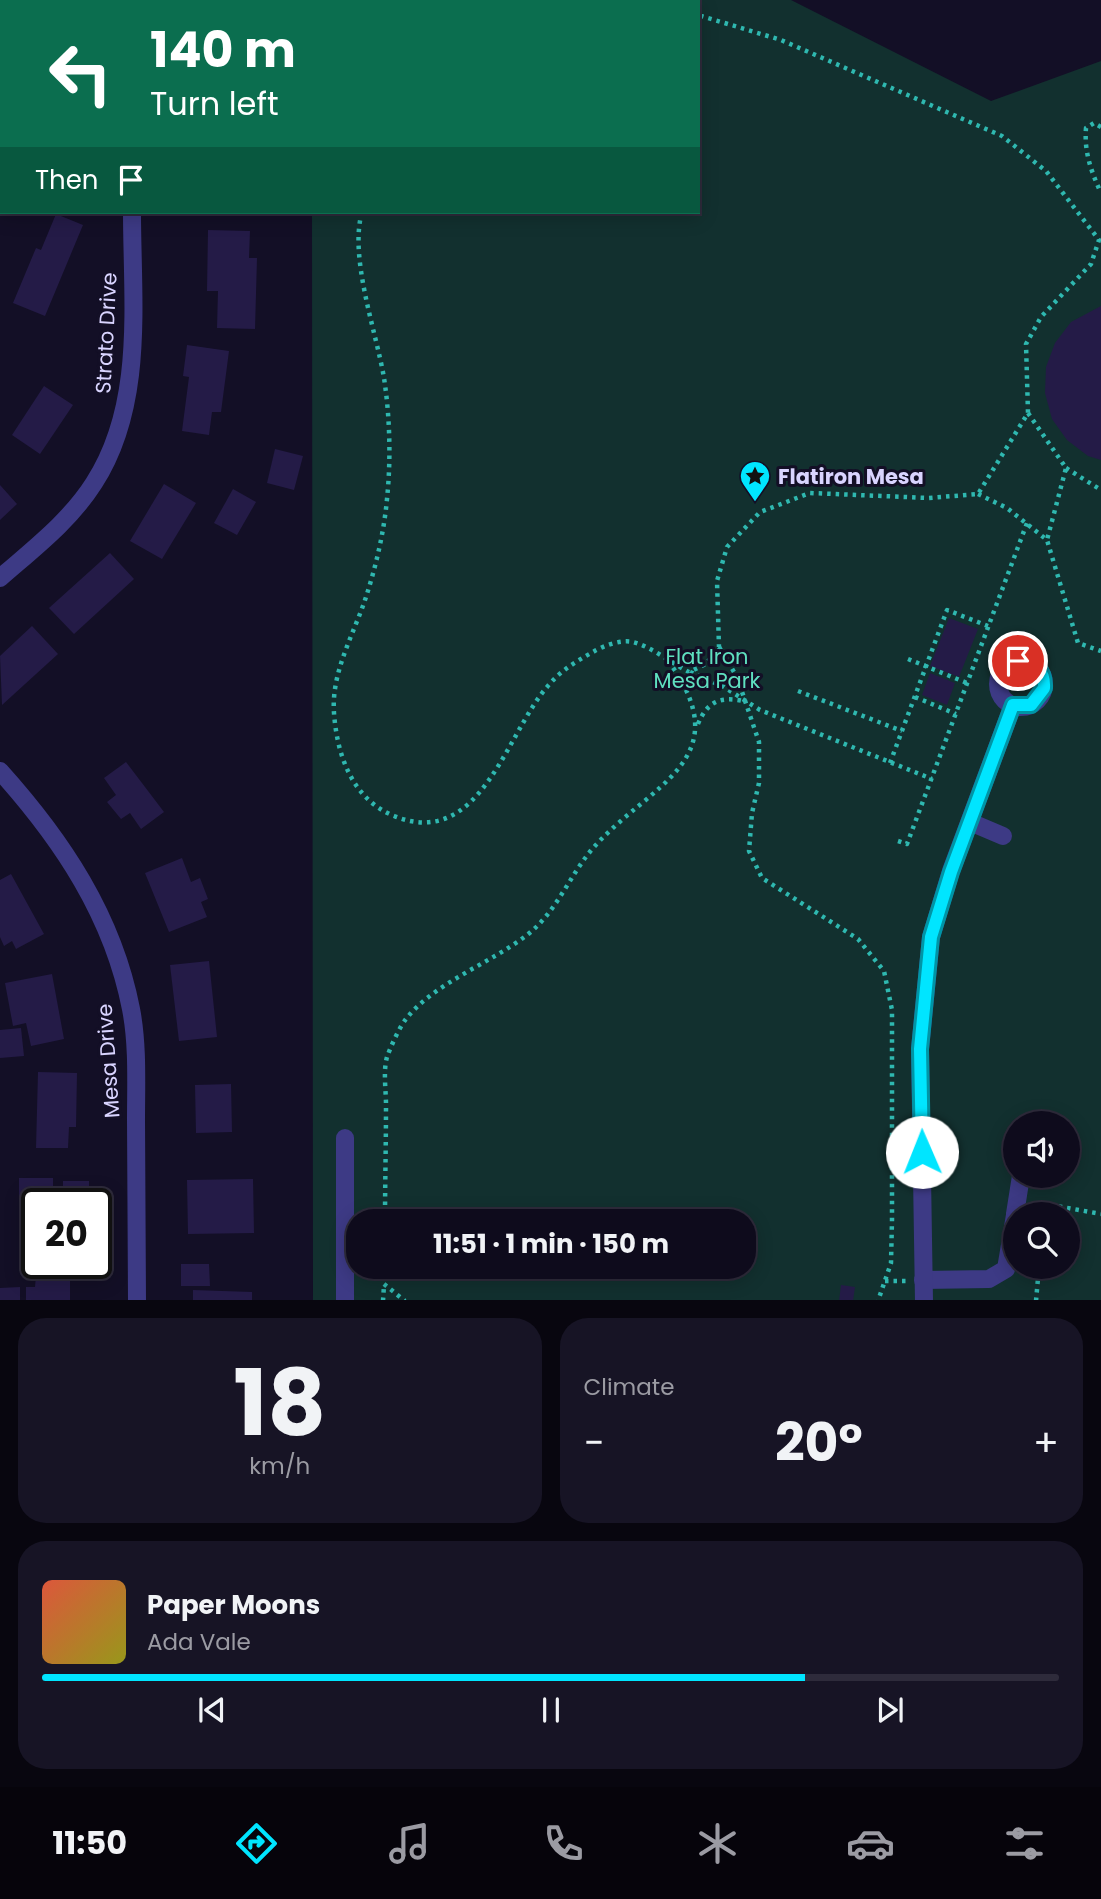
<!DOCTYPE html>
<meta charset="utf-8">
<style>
:root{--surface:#0e0b1c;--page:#171425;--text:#f1f3f6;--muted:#9b9ba3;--line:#2e2b3b;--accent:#00e5ff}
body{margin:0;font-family:Poppins,sans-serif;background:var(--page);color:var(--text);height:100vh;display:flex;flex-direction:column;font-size:26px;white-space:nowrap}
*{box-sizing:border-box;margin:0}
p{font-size:23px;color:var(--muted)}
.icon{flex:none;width:38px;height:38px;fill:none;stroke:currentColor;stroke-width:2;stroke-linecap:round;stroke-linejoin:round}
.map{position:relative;height:1300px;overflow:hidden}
.side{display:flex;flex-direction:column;gap:18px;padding:18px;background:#08060f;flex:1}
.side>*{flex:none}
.banner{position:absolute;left:0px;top:0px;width:700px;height:214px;box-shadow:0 4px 18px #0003,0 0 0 2px var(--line);background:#0b6e4f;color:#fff;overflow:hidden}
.controls{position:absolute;left:1003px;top:1111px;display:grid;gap:14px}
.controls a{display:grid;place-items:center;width:77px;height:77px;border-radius:50%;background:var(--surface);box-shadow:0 4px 18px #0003,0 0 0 2px var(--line);font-size:35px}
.speed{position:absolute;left:21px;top:1188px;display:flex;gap:14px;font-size:35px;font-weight:700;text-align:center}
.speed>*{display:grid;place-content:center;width:91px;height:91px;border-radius:50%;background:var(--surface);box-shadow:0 4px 18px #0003,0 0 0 2px var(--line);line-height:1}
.speed .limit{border:4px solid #111;border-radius:10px;background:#fff;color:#111}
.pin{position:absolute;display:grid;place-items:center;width:60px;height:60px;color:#fff;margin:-30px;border:4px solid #fff;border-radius:50%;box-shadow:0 2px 7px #0007}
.me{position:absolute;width:77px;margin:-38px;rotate:359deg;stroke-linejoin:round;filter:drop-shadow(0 0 5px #0008)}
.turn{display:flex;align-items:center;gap:24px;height:147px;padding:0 35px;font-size:32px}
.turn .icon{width:91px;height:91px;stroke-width:2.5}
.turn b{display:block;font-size:49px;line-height:60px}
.then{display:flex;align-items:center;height:66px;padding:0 35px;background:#0003;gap:14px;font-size:26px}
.big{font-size:52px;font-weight:700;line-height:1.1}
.side .widget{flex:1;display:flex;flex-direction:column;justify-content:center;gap:10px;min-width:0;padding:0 24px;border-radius:28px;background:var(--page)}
.side .dial{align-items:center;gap:0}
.dial b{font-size:91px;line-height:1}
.song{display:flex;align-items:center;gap:21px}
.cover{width:84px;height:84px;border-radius:10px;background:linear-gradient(135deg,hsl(10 70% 55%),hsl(60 70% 35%))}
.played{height:7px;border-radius:4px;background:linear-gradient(90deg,var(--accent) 75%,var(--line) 75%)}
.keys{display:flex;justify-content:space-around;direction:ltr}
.heat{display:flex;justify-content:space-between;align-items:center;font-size:38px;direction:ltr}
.side .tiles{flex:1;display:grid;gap:18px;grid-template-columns:1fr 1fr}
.widget:last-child{grid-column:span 2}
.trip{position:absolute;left:346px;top:1209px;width:410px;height:70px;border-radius:28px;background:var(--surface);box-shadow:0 4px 18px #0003,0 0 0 2px var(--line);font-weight:700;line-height:70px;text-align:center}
.menu{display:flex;height:112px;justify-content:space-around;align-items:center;background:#06040b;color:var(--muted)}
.menu .icon{width:49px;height:49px}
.menu .active{color:var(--accent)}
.menu b{font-size:32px;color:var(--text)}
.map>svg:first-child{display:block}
.green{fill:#12302f;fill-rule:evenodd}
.building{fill:#241b47}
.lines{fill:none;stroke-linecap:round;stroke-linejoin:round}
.path{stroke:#2fb8b0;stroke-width:4.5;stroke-dasharray:3.5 5;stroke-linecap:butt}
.minor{stroke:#3d3a85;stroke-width:18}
.route-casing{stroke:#0095a6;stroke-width:18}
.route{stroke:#00e5ff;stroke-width:12}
.labels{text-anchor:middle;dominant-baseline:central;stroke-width:6;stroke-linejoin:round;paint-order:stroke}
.street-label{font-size:21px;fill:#d9d4ff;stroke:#130f26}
.poi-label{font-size:21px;font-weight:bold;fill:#d9d4ff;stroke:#130f26;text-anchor:start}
.park-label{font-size:21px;fill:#5fe0c0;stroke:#130f26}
</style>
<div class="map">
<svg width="1101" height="1301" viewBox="0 0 1101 1301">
<rect width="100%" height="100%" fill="#130f26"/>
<path class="green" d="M312,0H791L991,101L1101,61V1300H313L312,212H698V2ZM1015,1124H1068V1176H1015ZM1015,1214H1068V1267H1015ZM359,1222H744V1267H359Z"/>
<g class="building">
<polygon points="56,214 83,225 45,316 13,303 36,248 41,250"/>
<polygon points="208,230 250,231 249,258 257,258 255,329 217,328 218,291 207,291"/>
<polygon points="1101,306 1101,460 1088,456 1067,440 1052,419 1045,393 1046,367 1055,343 1071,322"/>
<polygon points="187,345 229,351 221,412 212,412 209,435 182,431 189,377 183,376"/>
<polygon points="44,386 73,405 40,454 12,435"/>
<polygon points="275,449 303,456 294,490 267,483"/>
<polygon points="164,484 196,503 162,559 130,541"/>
<polygon points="0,485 17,504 0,520"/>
<polygon points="233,489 256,502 237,535 214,523"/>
<polygon points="110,553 134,579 74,634 49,608"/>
<polygon points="949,618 978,629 959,677 930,666"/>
<polygon points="32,626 58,654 2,705 0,656"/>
<polygon points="930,673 955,683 947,705 922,695"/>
<polygon points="126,762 164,812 141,829 130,813 121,819 107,802 116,795 104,778"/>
<polygon points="182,858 191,882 200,878 208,899 201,902 207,917 169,932 145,873"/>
<polygon points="11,874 44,934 16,949 12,941 4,946 0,937 0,880"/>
<polygon points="209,961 217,1037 179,1041 170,965"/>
<polygon points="52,974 64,1039 31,1046 26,1023 13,1026 5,983"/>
<polygon points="21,1028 24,1056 0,1058 0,1030"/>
<polygon points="38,1072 77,1073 76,1127 69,1127 68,1148 36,1148"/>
<polygon points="231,1084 232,1132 196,1133 195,1085"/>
<polygon points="19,1178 53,1178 53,1197 63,1197 63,1181 89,1181 89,1204 37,1204 37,1231 19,1231"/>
<polygon points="253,1179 254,1233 188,1234 187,1180"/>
<polygon points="37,1264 70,1264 70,1301 26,1301 26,1287 35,1287"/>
<polygon points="181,1264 209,1264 210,1286 181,1286"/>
<polygon points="841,1285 855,1287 853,1301 839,1301"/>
<polygon points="20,1287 20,1301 0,1301 0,1288"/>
<polygon points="193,1290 252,1292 252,1301 193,1301"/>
</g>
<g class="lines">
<g class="path">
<polyline points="463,0 467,2"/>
<polyline points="579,2 609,2"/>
<path d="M1101,127L1094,123L1086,128C1084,152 1091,171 1101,193"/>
<path d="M362,212C349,257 376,331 384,378C390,417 391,460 387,499C384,532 376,566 366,597C354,634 331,672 334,713C337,755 352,799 394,816C480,851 506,734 547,687C560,671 575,662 593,652C603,646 621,639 633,642C652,647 671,663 689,672L706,664L719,647L717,581L727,547L760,512L810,493L929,498L978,494L1028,413L1026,344L1041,317L1091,264L1099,240L1093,232L1046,171L1002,136L781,40L698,15"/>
<polyline points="1028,413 1066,468 1047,540"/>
<polyline points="1066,468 1101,490"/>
<polyline points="978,494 1007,508 1047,540 1078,643 1101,651"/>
<polyline points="719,647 737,677 759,742 759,783 752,813 749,851 762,878 858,939 884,971 892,1010 892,1220 891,1263 878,1301"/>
<polyline points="908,659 967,683"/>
<polyline points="690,672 724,687 760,710 932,779"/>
<polyline points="798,691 902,731"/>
<polyline points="915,697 956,714"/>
<path d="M698,724C707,702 720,696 743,701"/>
<polyline points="890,763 947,610 988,626"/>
<polyline points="898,841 907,844 1027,523"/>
<polyline points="1049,1214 1051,1205 1101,1214"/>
<path d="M385,1222C385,1183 386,1144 386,1105C386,1090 383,1071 387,1057C391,1046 399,1028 406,1019C434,983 491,963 527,935C557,912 570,874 594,847C650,784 740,760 669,662"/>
<polyline points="384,1267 384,1284 405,1301"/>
<polyline points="885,1281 906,1281"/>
<polyline points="383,1301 384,1285"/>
<polyline points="1036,1301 1039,1267"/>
</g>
<g class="minor">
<polyline points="131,0 131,2"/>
<path d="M0,578C33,549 70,521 94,483C145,404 132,302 132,212"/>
<circle cx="1021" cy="684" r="23"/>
<path d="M0,771C62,840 113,916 131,1009C138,1045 136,1084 136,1120C136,1180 137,1240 137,1301"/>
<polyline points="970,822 1003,836"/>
<polyline points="345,1138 345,1301"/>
<polyline points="1015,1214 1021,1176"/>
<polyline points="923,1280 989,1279 1006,1269 1015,1215"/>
<polyline points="924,1301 920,1049 931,937 951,871 1013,705"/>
</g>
</g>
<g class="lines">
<g class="route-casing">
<path id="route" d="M922,1152L920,1049L931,937L951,872L1013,705H1031L1044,688C1045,671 1035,661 1018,661"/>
</g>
<use href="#route" class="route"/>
</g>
<defs>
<g id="sight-pin" transform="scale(1.575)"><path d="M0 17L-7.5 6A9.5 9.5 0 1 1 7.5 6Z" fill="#00e5ff" stroke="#130f26"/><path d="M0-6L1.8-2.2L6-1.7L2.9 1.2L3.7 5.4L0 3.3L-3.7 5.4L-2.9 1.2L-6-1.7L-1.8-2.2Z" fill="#111"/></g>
</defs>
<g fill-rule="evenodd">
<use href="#sight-pin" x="755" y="476"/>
</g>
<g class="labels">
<g class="street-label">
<text transform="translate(106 333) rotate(-87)">Strato Drive</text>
<text transform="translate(108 1061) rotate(-94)">Mesa Drive</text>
</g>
<g class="poi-label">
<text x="778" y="476">Flatiron Mesa</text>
</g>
<g class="park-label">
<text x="707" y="656">Flat Iron<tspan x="707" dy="24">Mesa Park</tspan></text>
</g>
</g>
</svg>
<div class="controls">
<a><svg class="icon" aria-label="sound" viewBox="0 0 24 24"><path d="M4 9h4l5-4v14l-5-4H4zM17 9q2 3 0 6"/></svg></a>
<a><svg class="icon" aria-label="search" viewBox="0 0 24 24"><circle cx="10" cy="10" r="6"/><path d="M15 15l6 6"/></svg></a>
</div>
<div class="speed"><div class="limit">20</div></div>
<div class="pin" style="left:1018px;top:661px;background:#d93025"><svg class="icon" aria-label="arrive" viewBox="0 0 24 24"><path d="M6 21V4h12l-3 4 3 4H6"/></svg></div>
<svg class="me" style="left:922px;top:1152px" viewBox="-20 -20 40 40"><circle r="19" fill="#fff"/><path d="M0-13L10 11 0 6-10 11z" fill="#00e5ff"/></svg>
<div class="trip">11:51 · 1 min · 150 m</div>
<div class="banner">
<div class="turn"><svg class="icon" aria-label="left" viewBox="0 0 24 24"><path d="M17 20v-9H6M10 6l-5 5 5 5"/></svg><div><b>140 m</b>Turn left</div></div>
<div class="then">Then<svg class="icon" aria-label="arrive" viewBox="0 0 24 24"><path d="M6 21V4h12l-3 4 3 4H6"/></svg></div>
</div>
</div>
<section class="side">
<div class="tiles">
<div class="widget dial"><b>18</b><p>km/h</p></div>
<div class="widget"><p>Climate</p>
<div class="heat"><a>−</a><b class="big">20°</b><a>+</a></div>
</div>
<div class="widget">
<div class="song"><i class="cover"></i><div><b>Paper Moons</b><p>Ada Vale</p></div></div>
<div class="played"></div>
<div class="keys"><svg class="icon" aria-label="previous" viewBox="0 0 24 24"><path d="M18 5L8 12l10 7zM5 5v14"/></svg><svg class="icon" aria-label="pause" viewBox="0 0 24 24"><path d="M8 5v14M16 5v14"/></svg><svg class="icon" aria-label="next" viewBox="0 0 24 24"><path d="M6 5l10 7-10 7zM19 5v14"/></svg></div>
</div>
</div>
</section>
<nav class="menu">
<b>11:50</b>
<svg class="icon active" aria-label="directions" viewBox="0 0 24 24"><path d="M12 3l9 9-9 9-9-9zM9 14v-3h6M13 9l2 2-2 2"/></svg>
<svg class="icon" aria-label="music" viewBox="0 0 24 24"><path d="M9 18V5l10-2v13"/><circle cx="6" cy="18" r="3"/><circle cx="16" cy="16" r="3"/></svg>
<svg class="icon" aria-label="phone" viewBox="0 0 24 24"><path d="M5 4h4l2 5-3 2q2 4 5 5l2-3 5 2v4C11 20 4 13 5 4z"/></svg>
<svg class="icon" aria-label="climate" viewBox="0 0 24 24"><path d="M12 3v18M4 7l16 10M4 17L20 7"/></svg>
<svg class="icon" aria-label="car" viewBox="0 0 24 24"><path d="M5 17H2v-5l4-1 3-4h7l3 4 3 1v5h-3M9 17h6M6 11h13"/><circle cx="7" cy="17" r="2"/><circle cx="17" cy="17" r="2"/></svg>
<svg class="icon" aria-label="filters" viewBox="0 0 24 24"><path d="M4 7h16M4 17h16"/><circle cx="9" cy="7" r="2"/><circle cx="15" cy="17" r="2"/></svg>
</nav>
